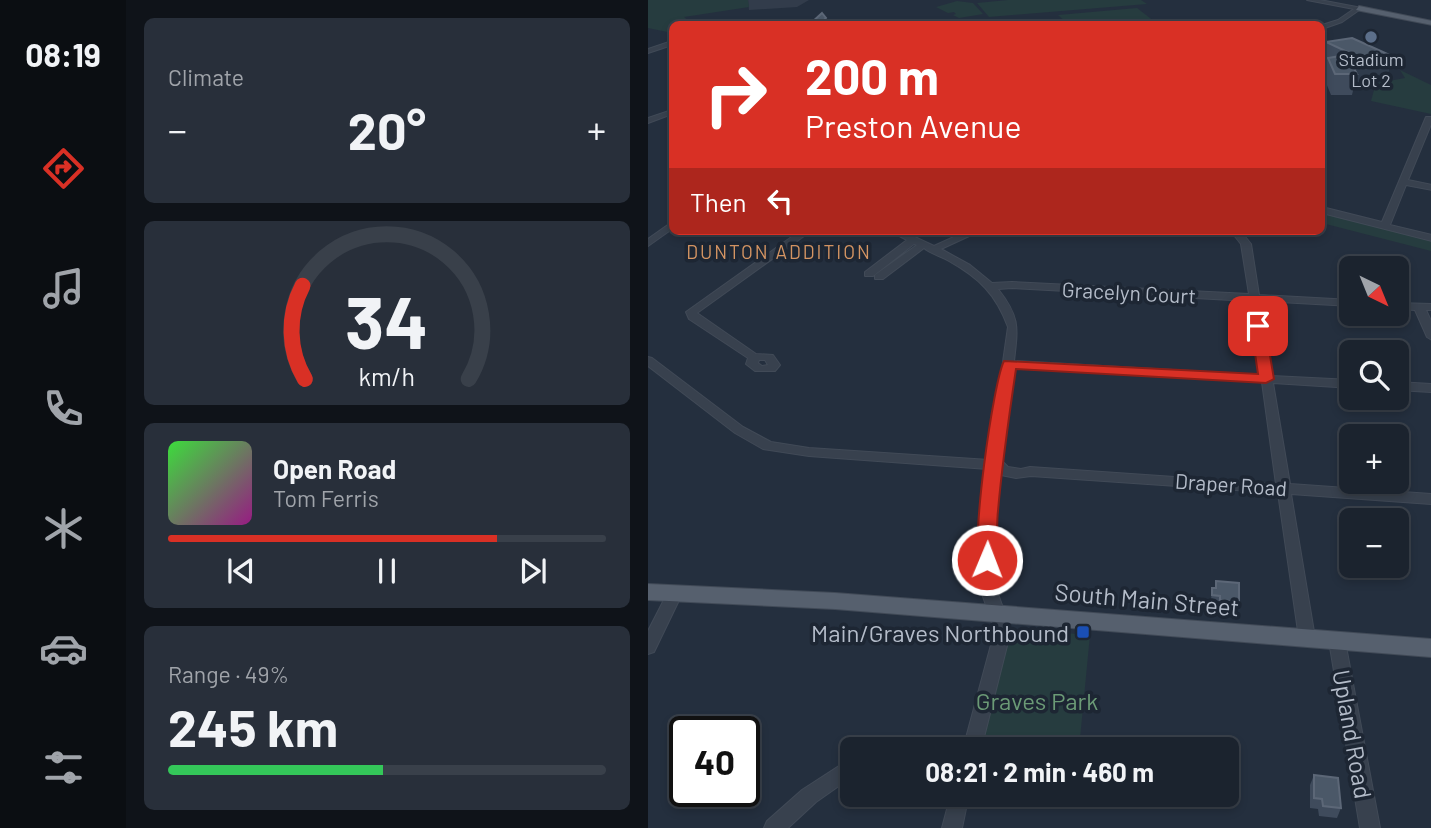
<!DOCTYPE html>
<meta charset="utf-8">
<style>
:root{--surface:#1b232e;--page:#282f3a;--text:#f1f3f6;--muted:#a0a4aa;--line:#39404a;--accent:#d93025}
body{margin:0;font-family:Barlow,sans-serif;background:var(--page);color:var(--text);height:100vh;display:flex;flex-direction:column;font-size:26px;white-space:nowrap}
*{box-sizing:border-box;margin:0}
p{font-size:23px;color:var(--muted)}
.icon{flex:none;width:38px;height:38px;fill:none;stroke:currentColor;stroke-width:2;stroke-linecap:round;stroke-linejoin:round}
.map{position:relative;flex:1;overflow:hidden}
.sheet{display:flex;flex-direction:column;gap:18px;padding:18px;background:#0f1319;width:522px}
.sheet>*{flex:none}
.guide{position:absolute;left:21px;top:21px;width:656px;height:214px;border-radius:10px;box-shadow:0 4px 10px #0003,0 0 0 2px var(--line);background:#d93025;color:#fff;overflow:hidden}
.needle{width:46px;rotate:137deg}
.tools{position:absolute;left:691px;top:256px;display:grid;gap:14px}
.tools a{display:grid;place-items:center;width:70px;height:70px;border-radius:10px;background:var(--surface);box-shadow:0 4px 10px #0003,0 0 0 2px var(--line);font-size:35px}
.speed{position:absolute;left:21px;top:716px;display:flex;gap:14px;font-size:35px;font-weight:700;text-align:center}
.speed>*{display:grid;place-content:center;width:91px;height:91px;border-radius:50%;background:var(--surface);box-shadow:0 4px 10px #0003,0 0 0 2px var(--line);line-height:1}
.speed .limit{border:4px solid #111;border-radius:10px;background:#fff;color:#111}
.pin{position:absolute;display:grid;place-items:center;width:60px;height:60px;color:#fff;margin:-30px;border-radius:14px;box-shadow:0 4px 10px #0006}
.me{position:absolute;width:77px;margin:-38px;rotate:1deg;stroke-linejoin:round;filter:drop-shadow(0 0 5px #0008)}
.turn{display:flex;align-items:center;gap:24px;height:147px;padding:0 21px;font-size:32px}
.turn .icon{width:91px;height:91px;stroke-width:2.5}
.turn b{display:block;font-size:49px;line-height:60px}
.then{display:flex;align-items:center;height:66px;padding:0 21px;background:#0003;gap:14px;font-size:26px}
.big{font-size:52px;font-weight:700;line-height:1.1}
.sheet .widget{flex:1;display:flex;flex-direction:column;justify-content:center;gap:10px;min-width:0;padding:0 24px;border-radius:10px;background:var(--page)}
.sheet .dial{align-items:center;gap:0}
.dial svg{height:182px;overflow:visible;fill:none;stroke:var(--line);stroke-width:7;stroke-linecap:round;text-anchor:middle}
.dial text{fill:var(--text);stroke:none}
.song{display:flex;align-items:center;gap:21px}
.cover{width:84px;height:84px;border-radius:10px;background:linear-gradient(135deg,hsl(120 70% 55%),hsl(310 70% 35%))}
.played{height:7px;border-radius:4px;background:linear-gradient(90deg,var(--accent) 75%,var(--line) 75%)}
.keys{display:flex;justify-content:space-around;direction:ltr}
.heat{display:flex;justify-content:space-between;align-items:center;font-size:38px;direction:ltr}
.charge{height:10px;border-radius:5px;background:linear-gradient(90deg,#34c759 49%,var(--line) 0)}
.trip{position:absolute;left:192px;top:737px;width:399px;height:70px;border-radius:10px;background:var(--surface);box-shadow:0 4px 10px #0003,0 0 0 2px var(--line);font-weight:700;line-height:70px;text-align:center}
main{display:flex;flex:1;min-height:0}
.menu{display:flex;flex-direction:column;width:126px;justify-content:space-around;align-items:center;background:#0b0e12;color:var(--muted)}
.menu .icon{width:49px;height:49px}
.menu .on{color:var(--accent)}
.menu b{font-size:32px;color:var(--text)}
.map>svg:first-child{display:block}
.airport{fill:#323c4b}
.green{fill:#263c3f}
.lines{fill:none;stroke-linecap:round;stroke-linejoin:round}
.minor-casing{stroke:#414a57;stroke-width:2}
.major-casing{stroke:#414a57;stroke-width:2}
.minor{fill:#38414e;fill-rule:evenodd}
.major{fill:#56606e;fill-rule:evenodd}
.wall{fill:#3f4b5c}
.shaded-wall{fill:#2f3b4b}
.building{fill:#4b5868;stroke:#5c6777;stroke-width:2}
.route{fill:#d93025;stroke:#8d1f18;stroke-width:2}
.service-dot{fill:#5c6f8a;stroke:#1d2633;stroke-width:2.5}
.transit-dot{fill:#1a4fb4;stroke:#1d2633;stroke-width:2.5}
.labels{text-anchor:middle;dominant-baseline:central;stroke-width:7;stroke-linejoin:round;paint-order:stroke}
.far-poi-label{font-size:18px;fill:#b4bcc9;stroke:#1d2633}
.far-neighbourhood-label{font-size:19px;letter-spacing:2px;fill:#d59563;stroke:#1d2633}
.street-label{font-size:21px;fill:#b4bcc9;stroke:#1d2633}
.near-street-label{font-size:24px;fill:#b4bcc9;stroke:#1d2633}
.near-poi-label{font-size:24px;fill:#b4bcc9;stroke:#1d2633;text-anchor:end}
.near-park-label{font-size:24px;fill:#6b9a76;stroke:#1d2633}
</style>
<main>
<nav class="menu">
<b>08:19</b>
<svg class="icon on" aria-label="directions" viewBox="0 0 24 24"><path d="M12 3l9 9-9 9-9-9zM9 14v-3h6M13 9l2 2-2 2"/></svg>
<svg class="icon" aria-label="music" viewBox="0 0 24 24"><path d="M9 18V5l10-2v13"/><circle cx="6" cy="18" r="3"/><circle cx="16" cy="16" r="3"/></svg>
<svg class="icon" aria-label="phone" viewBox="0 0 24 24"><path d="M5 4h4l2 5-3 2q2 4 5 5l2-3 5 2v4C11 20 4 13 5 4z"/></svg>
<svg class="icon" aria-label="climate" viewBox="0 0 24 24"><path d="M12 3v18M4 7l16 10M4 17L20 7"/></svg>
<svg class="icon" aria-label="car" viewBox="0 0 24 24"><path d="M5 17H2v-5l4-1 3-4h7l3 4 3 1v5h-3M9 17h6M6 11h13"/><circle cx="7" cy="17" r="2"/><circle cx="17" cy="17" r="2"/></svg>
<svg class="icon" aria-label="filters" viewBox="0 0 24 24"><path d="M4 7h16M4 17h16"/><circle cx="9" cy="7" r="2"/><circle cx="15" cy="17" r="2"/></svg>
</nav>
<section class="sheet">
<div class="widget"><p>Climate</p>
<div class="heat"><a>−</a><b class="big">20°</b><a>+</a></div>
</div>
<div class="widget dial"><svg viewBox="0 0 100 80">
<path d="M14 69A42 42 0 1 1 86 69"/>
<path d="M14 69A42 42 0 0 1 13 28" stroke="#d93025"/>
<text x="50" y="56" font-size="32" font-weight="700">34</text>
<text x="50" y="72" font-size="11">km/h</text>
</svg></div>
<div class="widget">
<div class="song"><i class="cover"></i><div><b>Open Road</b><p>Tom Ferris</p></div></div>
<div class="played"></div>
<div class="keys"><svg class="icon" aria-label="previous" viewBox="0 0 24 24"><path d="M18 5L8 12l10 7zM5 5v14"/></svg><svg class="icon" aria-label="pause" viewBox="0 0 24 24"><path d="M8 5v14M16 5v14"/></svg><svg class="icon" aria-label="next" viewBox="0 0 24 24"><path d="M6 5l10 7-10 7zM19 5v14"/></svg></div>
</div>
<div class="widget"><p>Range · 49%</p><b class="big">245 km</b><div class="charge"></div></div>
</section>
<div class="map">
<svg width="784" height="828" viewBox="0 0 784 828">
<rect width="100%" height="100%" fill="#242f3e"/>
<polygon class="airport" points="100,0 161,0 149,7 101,10"/>
<g class="green">
<polygon points="0,0 100,0 101,7 36,17 44,24 24,24 24,33 0,28"/>
<polygon points="360,0 493,0 499,4 341,17 329,3"/>
<polygon points="309,1 325,3 335,14 311,18 305,15 308,14 306,12 300,13 288,7"/>
<polygon points="489,8 507,22 420,24 410,15"/>
<polygon points="752,70 783,85 783,114 723,101 726,90 719,85 757,78"/>
<polygon points="674,212 783,240 783,251 674,223"/>
<polygon points="364,629 442,635 431,749 328,749 360,632"/>
</g>
<g class="lines">
<g class="minor-casing">
<g id="minor">
<polygon points="659,0 672,0 714,8 694,22 674,29 674,25 690,20 706,9"/>
<polygon points="24,41 24,45 0,53 0,49"/>
<polygon points="24,110 24,114 0,123 0,118"/>
<polygon points="778,117 784,117 784,122 760,180 784,185 784,190 758,185 742,225 784,235 784,241 674,213 674,207 734,222"/>
<polygon points="24,222 24,229 0,246 0,239"/>
<path d="M152,231H163L49,313L108,354L125,355L132,365L127,371H107L98,364L100,358L41,319L38,312ZM111,360H117L120,365L114,366L110,363Z"/>
<path d="M242,231H254L286,246L319,231H332L293,249L322,265L344,283L364,282L601,294L593,244L585,234H576L571,231H614L609,234H595L603,244L611,295L704,300V306L612,301L624,376L704,380V388L625,383L642,484L784,494V504L643,494L667,638L665,643L659,645L653,643L651,638L630,493L383,476L368,478L353,475L345,537L350,594L363,630L333,749H315L347,630L334,594L331,537L340,469L161,456L115,449L87,433L0,366V357L4,358L95,427L123,442L161,448L341,460L360,327C348,294 331,278 301,261C293,256 283,254 276,248L235,279H227V275L269,245L266,244L225,276H217V272L259,240ZM364,288L602,301L612,375L366,361C370,327 372,317 350,289ZM366,368L614,382L628,484L382,467L373,469L360,467L354,461Z"/>
<polygon points="749,303 784,304 784,310 778,310 784,323 784,340 779,337 767,310 749,309"/>
<polygon points="749,382 784,384 784,392 749,390"/>
<polygon points="26,588 31,590 34,594 6,652 0,654 0,631 21,590"/>
<polygon points="689,634 695,636 697,641 732,828 712,828 681,641 683,636"/>
<polygon points="205,757 205,776 168,802 140,828 116,828 119,821 154,790"/>
<polygon points="303,794 321,794 314,828 294,828"/>
</g>
</g>
<g class="major-casing">
<g id="major">
<polygon points="711,6 784,21 784,25 708,10"/>
<polygon points="0,584 187,593 784,639 784,657 187,609 0,600"/>
</g>
</g>
<use href="#minor" class="minor"/>
<use href="#major" class="major"/>
</g>
<g class="wall">
<polygon points="678,42 744,56 739,77 707,82 704,95 683,95 676,78 679,64 675,62"/>
<polygon points="568,581 591,602 590,607 571,606 571,601 563,601 564,588 567,588"/>
<polygon points="666,775 693,808 689,818 671,816 670,809 662,808 662,785"/>
</g>
<g class="shaded-wall">
<polygon points="178,18 179,24 172,24"/>
<polygon points="744,56 739,77 707,82 709,74 703,63"/>
</g>
<g class="building">
<polygon points="174,13 178,18 172,24 162,24"/>
<polygon points="704,38 744,56 703,63 709,74 687,74 680,58 704,54 678,42"/>
<polygon points="568,581 591,583 591,602 572,600 572,596 564,595 564,588 568,588"/>
<polygon points="666,775 690,778 693,808 675,806 674,799 666,798"/>
</g>
<path class="route" d="M610,322L617,326L626,379L618,383L368,369C361,416 354,464 350,511C348,525 351,555 346,565H332C322,548 345,382 356,361L610,374L603,326Z"/>
<circle class="service-dot" cx="723" cy="37" r="7"/>
<rect class="transit-dot" x="428" y="625" width="14" height="14" rx="3.5"/>
<g class="labels">
<g class="far-poi-label">
<text x="723" y="59">Stadium<tspan x="723" dy="21">Lot 2</tspan></text>
</g>
<g class="far-neighbourhood-label">
<text x="131" y="251">DUNTON ADDITION</text>
</g>
<g class="street-label">
<text transform="translate(481 292) rotate(3)">Gracelyn Court</text>
<text transform="translate(583 484) rotate(4)">Draper Road</text>
</g>
<g class="near-street-label">
<text transform="translate(499 599) rotate(5)">South Main Street</text>
<text transform="translate(705 734) rotate(80)">Upland Road</text>
</g>
<g class="near-poi-label">
<text x="421" y="632">Main/Graves Northbound</text>
</g>
<g class="near-park-label">
<text x="389" y="700">Graves Park</text>
</g>
</g>
</svg>
<div class="tools">
<a><svg class="needle" viewBox="-14 -14 28 28"><path d="M0-13l5 13h-10z" fill="#e53935"/><path d="M0 13l5-13h-10z" fill="#a0a4aa"/></svg></a>
<a><svg class="icon" aria-label="search" viewBox="0 0 24 24"><circle cx="10" cy="10" r="6"/><path d="M15 15l6 6"/></svg></a>
<a>+</a>
<a>−</a>
</div>
<div class="speed"><div class="limit">40</div></div>
<div class="pin" style="left:610px;top:326px;background:#d93025"><svg class="icon" aria-label="arrive" viewBox="0 0 24 24"><path d="M6 21V4h12l-3 4 3 4H6"/></svg></div>
<svg class="me" style="left:339px;top:560px" viewBox="-20 -20 40 40"><circle r="17" fill="#d93025" stroke="#fff" stroke-width="3"/><path d="M0-11L8 9 0 5-8 9z" fill="#fff"/></svg>
<div class="trip">08:21 · 2 min · 460 m</div>
<div class="guide">
<div class="turn"><svg class="icon" aria-label="right" viewBox="0 0 24 24"><path d="M7 20v-9h11M14 6l5 5-5 5"/></svg><div><b>200 m</b>Preston Avenue</div></div>
<div class="then">Then<svg class="icon" aria-label="left" viewBox="0 0 24 24"><path d="M17 20v-9H6M10 6l-5 5 5 5"/></svg></div>
</div>
</div>
</main>
